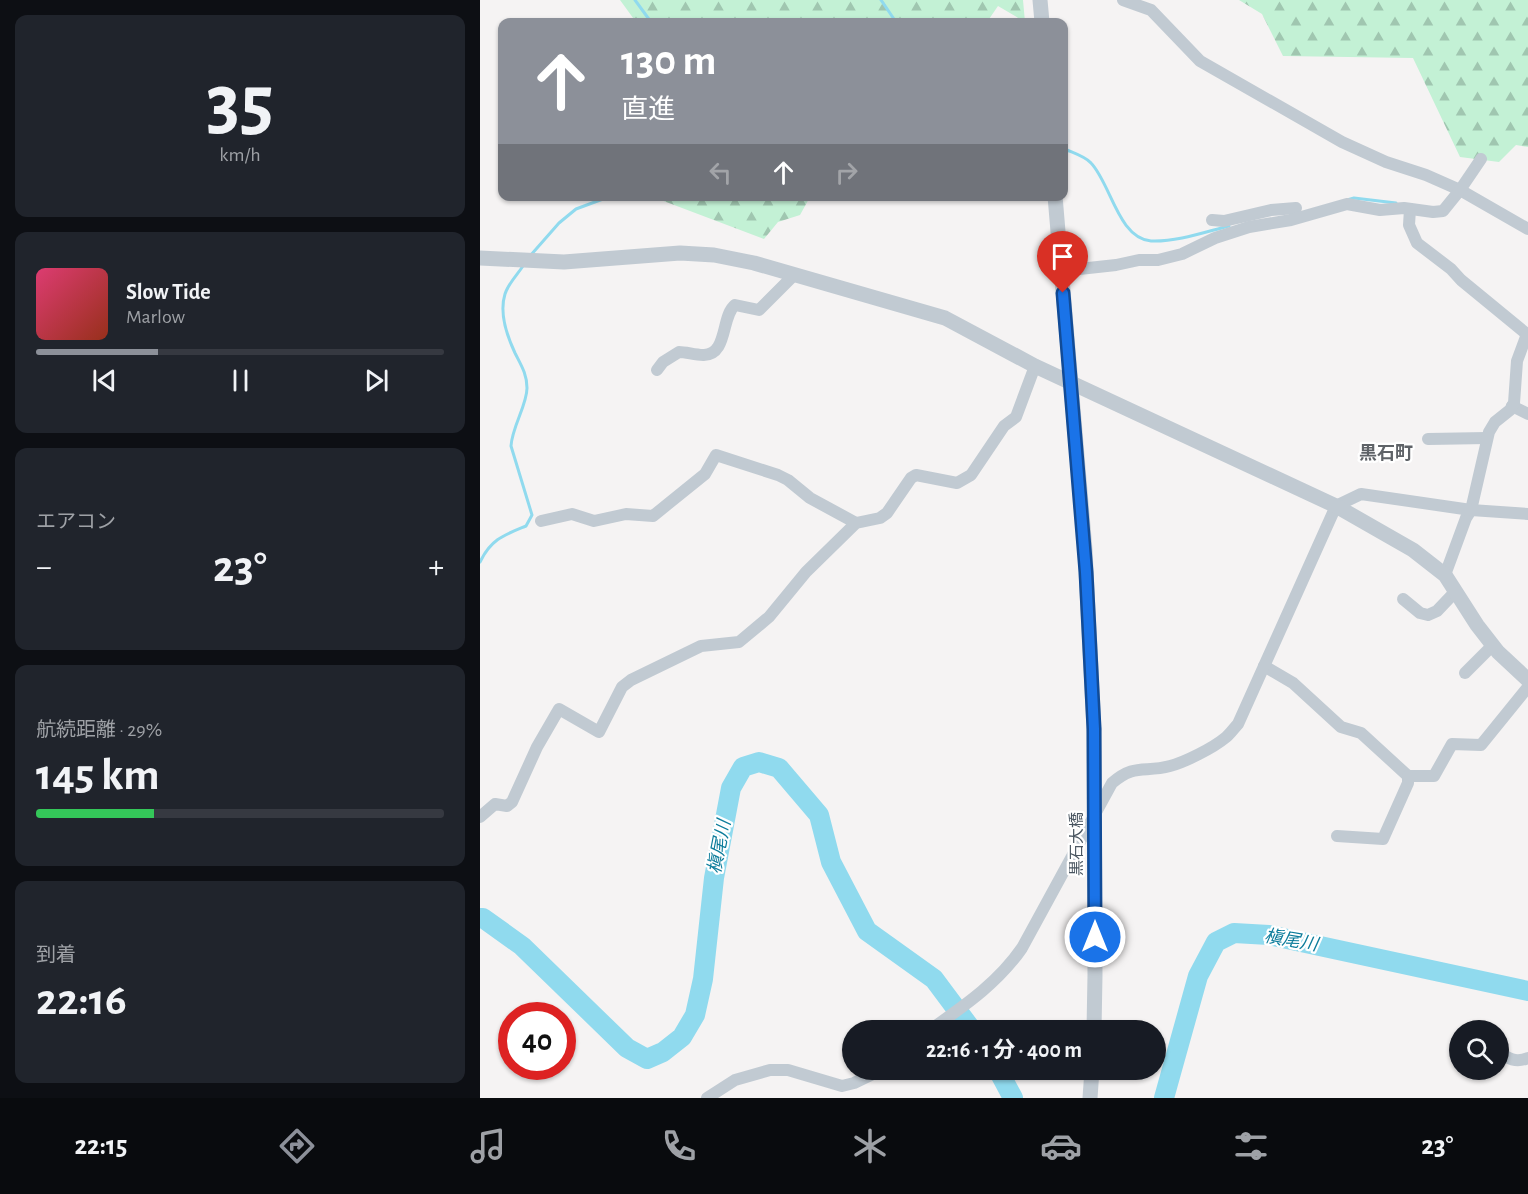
<!DOCTYPE html>
<html lang="ja">
<meta charset="utf-8">
<style>
:root{--surface:#171b24;--page:#20242c;--text:#f1f3f6;--muted:#9ea1a6;--line:#363941;--accent:#8c9099}
body{margin:0;font-family:"Alegreya Sans","Noto Sans JP",sans-serif;background:var(--page);color:var(--text);height:100vh;display:flex;flex-direction:column;font-size:22px;white-space:nowrap}
*{box-sizing:border-box;margin:0}
p{font-size:20px;color:var(--muted)}
.icon{flex:none;width:33px;height:33px;fill:none;stroke:currentColor;stroke-width:2;stroke-linecap:round;stroke-linejoin:round}
.map{position:relative;flex:1;overflow:hidden}
.sheet{display:flex;flex-direction:column;gap:15px;padding:15px;background:#0d0f14;width:480px}
.sheet>*{flex:none}
.banner{position:absolute;left:18px;top:18px;width:570px;height:183px;border-radius:12px;box-shadow:0 2px 4px #0004;background:#8c9099;color:#fff;overflow:hidden}
.tools{position:absolute;left:969px;top:1020px;display:grid;gap:12px}
.tools a{display:grid;place-items:center;width:60px;height:60px;border-radius:50%;background:var(--surface);box-shadow:0 2px 4px #0004;font-size:30px}
.speed{position:absolute;left:18px;top:1002px;display:flex;gap:12px;font-size:30px;font-weight:700;text-align:center}
.speed>*{display:grid;place-content:center;width:78px;height:78px;border-radius:50%;background:var(--surface);box-shadow:0 2px 4px #0004;line-height:1}
.speed .limit{border:9px solid #d22;background:#fff;color:#111}
.pin{position:absolute;display:grid;place-items:center;width:51px;height:51px;color:#fff;margin:-62px -26px;border-radius:50% 50% 50% 0;rotate:-45deg;box-shadow:0 0 6px #0007}
.pin .icon{rotate:45deg}
.me{position:absolute;width:66px;margin:-33px;rotate:0deg;stroke-linejoin:round;filter:drop-shadow(0 0 4px #0008)}
.turn{display:flex;align-items:center;gap:21px;height:126px;padding:0 24px;font-size:27px}
.turn .icon{width:78px;height:78px;stroke-width:2.5}
.turn b{display:block;font-size:42px;line-height:51px}
.lanes{display:flex;align-items:center;height:57px;padding:0 24px;background:#0003;justify-content:center;gap:30px;direction:ltr}
.lanes .off{opacity:.35}
.big{font-size:45px;font-weight:700;line-height:1.1}
.sheet .widget{flex:1;display:flex;flex-direction:column;justify-content:center;gap:9px;min-width:0;padding:0 21px;border-radius:12px;background:var(--page)}
.sheet .dial{align-items:center;gap:0}
.dial b{font-size:78px;line-height:1}
.song{display:flex;align-items:center;gap:18px}
.cover{width:72px;height:72px;border-radius:9px;background:linear-gradient(135deg,hsl(340 70% 55%),hsl(10 70% 35%))}
.played{height:6px;border-radius:3px;background:linear-gradient(90deg,var(--accent) 30%,var(--line) 30%)}
.keys{display:flex;justify-content:space-around;direction:ltr}
.heat{display:flex;justify-content:space-between;align-items:center;font-size:33px;direction:ltr}
.charge{height:9px;border-radius:4px;background:linear-gradient(90deg,#34c759 29%,var(--line) 0)}
.trip{position:absolute;left:362px;top:1020px;width:324px;height:60px;border-radius:30px;background:var(--surface);box-shadow:0 2px 4px #0004;font-weight:700;line-height:60px;text-align:center}
.tab-bar{display:flex;height:96px;justify-content:space-around;align-items:center;background:#090b0e;color:var(--muted)}
.tab-bar .icon{width:42px;height:42px}
.tab-bar .selected{color:var(--accent)}
.tab-bar b{font-size:27px;color:var(--text)}
main{display:flex;flex:1;min-height:0}
.map>svg:first-child{display:block}
.forest{fill:url(#forest-firs)}
.lines{fill:none;stroke-linecap:round;stroke-linejoin:round}
.stream{stroke:#90daee;stroke-width:3}
.river{stroke:#90daee;stroke-width:20}
.minor{stroke:#c1cad2;stroke-width:12}
.tertiary{stroke:#c1cad2;stroke-width:15}
.tertiary-bridge{stroke:#c1cad2;stroke-width:15}
.route-casing{stroke:#114b97;stroke-width:15}
.route{stroke:#1a73e8;stroke-width:10}
.labels{text-anchor:middle;dominant-baseline:central;stroke-width:4.5;stroke-linejoin:round;paint-order:stroke}
.street-label{font-size:16px;fill:#4a5661;stroke:#fff}
.neighbourhood-label{font-size:18px;font-weight:bold;fill:#5f6368;stroke:#fff}
.water-label{font-size:18px;font-style:italic;fill:#0c7c9b;stroke:#fff}
</style>
<main>
<section class="sheet">
<div class="widget dial"><b>35</b><p>km/h</p></div>
<div class="widget">
<div class="song"><i class="cover"></i><div><b>Slow Tide</b><p>Marlow</p></div></div>
<div class="played"></div>
<div class="keys"><svg class="icon" aria-label="previous" viewBox="0 0 24 24"><path d="M18 5L8 12l10 7zM5 5v14"/></svg><svg class="icon" aria-label="pause" viewBox="0 0 24 24"><path d="M8 5v14M16 5v14"/></svg><svg class="icon" aria-label="next" viewBox="0 0 24 24"><path d="M6 5l10 7-10 7zM19 5v14"/></svg></div>
</div>
<div class="widget"><p>エアコン</p>
<div class="heat"><a>−</a><b class="big">23°</b><a>+</a></div>
</div>
<div class="widget"><p>航続距離 · 29%</p><b class="big">145 km</b><div class="charge"></div></div>
<div class="widget"><p>到着</p><b class="big">22:16</b></div>
</section>
<div class="map">
<svg width="1048" height="1098" viewBox="0 0 1048 1098">
<defs>
<pattern id="forest-firs" width="22" height="20" patternUnits="userSpaceOnUse" patternTransform="scale(1.5)"><rect width="22" height="20" fill="#c3f1d5"/><path d="M5 1l3.5 6h-7zM16 11l3.5 6h-7z" fill="#a0c6b0"/></pattern>
</defs>
<rect width="100%" height="100%" fill="#f5f3f3"/>
<g class="forest">
<polygon points="140,0 543,0 545,22 518,6 507,22 156,22"/>
<polygon points="759,0 1048,0 1048,147 1036,145 1019,162 980,157 933,58 803,56 782,14"/>
<polygon points="173,197 330,197 320,215 298,222 284,239"/>
</g>
<g class="lines">
<g class="stream">
<polyline points="155,0 171,22"/>
<polyline points="401,0 416,22"/>
<path d="M587,150C594,153 606,157 611,163C631,184 638,238 671,241C697,242 725,232 749,226"/>
<polyline points="867,200 874,198 916,203"/>
<polyline points="50,256 79,223 96,209 131,196"/>
<path d="M0,562C11,539 24,535 46,526L52,515L31,446C32,427 47,405 47,388C47,374 41,365 35,353C27,336 19,313 25,294C28,284 37,275 43,266"/>
</g>
<g class="river">
<polyline points="0,918 3,918 42,946 147,1048 167,1059 183,1052 202,1037 215,1015 223,979 234,878 251,788 263,767 279,762 299,768 339,815 351,862 387,931 454,979 492,1030"/>
<polyline points="518,1070 533,1098"/>
<polyline points="684,1098 718,976 736,942 754,933 789,935 1048,991"/>
</g>
<g class="minor">
<polyline points="643,0 671,10 720,61 862,142 906,162 946,175 980,190 1048,229"/>
<polyline points="930,209 929,225 937,243 971,269 981,280 1048,335"/>
<polyline points="732,220 744,221 791,210 816,208"/>
<polyline points="581,271 636,265 659,260 678,260 702,254 735,238 769,227 811,220 867,204 900,210 924,208 953,212 963,211 980,190 1001,159"/>
<path d="M177,370L183,362L199,352C206,352 215,355 223,355C248,356 241,316 255,305L279,310L314,275"/>
<polyline points="1032,406 1048,414"/>
<polyline points="948,439 1007,438"/>
<polyline points="61,521 92,514 114,521 146,514 173,516 225,474 236,455 298,475 308,480 330,498 376,523"/>
<polyline points="965,575 986,518 991,510 1009,432 1015,422 1030,410 1034,403 1037,361 1047,334"/>
<polyline points="923,599 940,613 948,615 957,611 976,591"/>
<polyline points="784,666 813,683 861,727 881,733 928,776 928,783 903,839 857,836"/>
<polyline points="985,673 1013,645"/>
<polyline points="928,776 954,776 972,744 1001,745 1048,687"/>
<polyline points="0,817 15,804 27,806 32,802 57,747 79,709 119,732 142,687 151,680 221,646 259,642 289,617 326,572 376,523 400,518 407,513 431,478 436,475 477,483 491,475 524,426 536,417 555,366"/>
<path d="M450,1030C484,1006 518,983 542,948L632,783C655,763 664,773 690,766C705,762 733,748 745,738C750,734 754,728 758,724L856,506L881,494L991,510L1048,514"/>
<path d="M1018,1051C1028,1059 1036,1063 1048,1058"/>
<polyline points="227,1098 255,1080 290,1070 308,1070 362,1086 374,1083 401,1070"/>
</g>
<g class="tertiary">
<polyline points="560,0 562,22"/>
<polyline points="575,196 605,550 614,729"/>
<polyline points="0,258 84,262 200,253 234,255 274,263 465,318 555,366 856,506 933,550 965,575 997,625 1018,652 1048,680"/>
<polyline points="610,1098 612,1070"/>
</g>
<polyline class="tertiary-bridge" points="614,729 615,975 614,1030"/>
</g>
<g class="lines">
<g class="route-casing">
<polyline id="route" points="583,293 606,572 614,729 615,937"/>
</g>
<use href="#route" class="route"/>
</g>
<g class="labels">
<g class="street-label">
<text transform="translate(597 844) rotate(-90)">黒石大橋</text>
</g>
<g class="neighbourhood-label">
<text x="906" y="454">黒石町</text>
</g>
<g class="water-label">
<text transform="translate(240 847) rotate(-79)">槇尾川</text>
<text transform="translate(811 941) rotate(10)">槇尾川</text>
</g>
</g>
</svg>
<div class="tools">
<a><svg class="icon" aria-label="search" viewBox="0 0 24 24"><circle cx="10" cy="10" r="6"/><path d="M15 15l6 6"/></svg></a>
</div>
<div class="speed"><div class="limit">40</div></div>
<div class="pin" style="left:583px;top:293px;background:#d93025"><svg class="icon" aria-label="arrive" viewBox="0 0 24 24"><path d="M6 21V4h12l-3 4 3 4H6"/></svg></div>
<svg class="me" style="left:615px;top:937px" viewBox="-20 -20 40 40"><circle r="17" fill="#1a73e8" stroke="#fff" stroke-width="3"/><path d="M0-11L8 9 0 5-8 9z" fill="#fff"/></svg>
<div class="trip">22:16 · 1 分 · 400 m</div>
<div class="banner">
<div class="turn"><svg class="icon" aria-label="ahead" viewBox="0 0 24 24"><path d="M12 20V5M6 11l6-6 6 6"/></svg><div><b>130 m</b>直進</div></div>
<div class="lanes"><svg class="icon off" aria-label="left" viewBox="0 0 24 24"><path d="M17 20v-9H6M10 6l-5 5 5 5"/></svg><svg class="icon" aria-label="ahead" viewBox="0 0 24 24"><path d="M12 20V5M6 11l6-6 6 6"/></svg><svg class="icon off" aria-label="right" viewBox="0 0 24 24"><path d="M7 20v-9h11M14 6l5 5-5 5"/></svg></div>
</div>
</div>
</main>
<nav class="tab-bar">
<b>22:15</b>
<svg class="icon selected" aria-label="directions" viewBox="0 0 24 24"><path d="M12 3l9 9-9 9-9-9zM9 14v-3h6M13 9l2 2-2 2"/></svg>
<svg class="icon" aria-label="music" viewBox="0 0 24 24"><path d="M9 18V5l10-2v13"/><circle cx="6" cy="18" r="3"/><circle cx="16" cy="16" r="3"/></svg>
<svg class="icon" aria-label="phone" viewBox="0 0 24 24"><path d="M5 4h4l2 5-3 2q2 4 5 5l2-3 5 2v4C11 20 4 13 5 4z"/></svg>
<svg class="icon" aria-label="climate" viewBox="0 0 24 24"><path d="M12 3v18M4 7l16 10M4 17L20 7"/></svg>
<svg class="icon" aria-label="car" viewBox="0 0 24 24"><path d="M5 17H2v-5l4-1 3-4h7l3 4 3 1v5h-3M9 17h6M6 11h13"/><circle cx="7" cy="17" r="2"/><circle cx="17" cy="17" r="2"/></svg>
<svg class="icon" aria-label="filters" viewBox="0 0 24 24"><path d="M4 7h16M4 17h16"/><circle cx="9" cy="7" r="2"/><circle cx="15" cy="17" r="2"/></svg>
<b>23°</b>
</nav>
